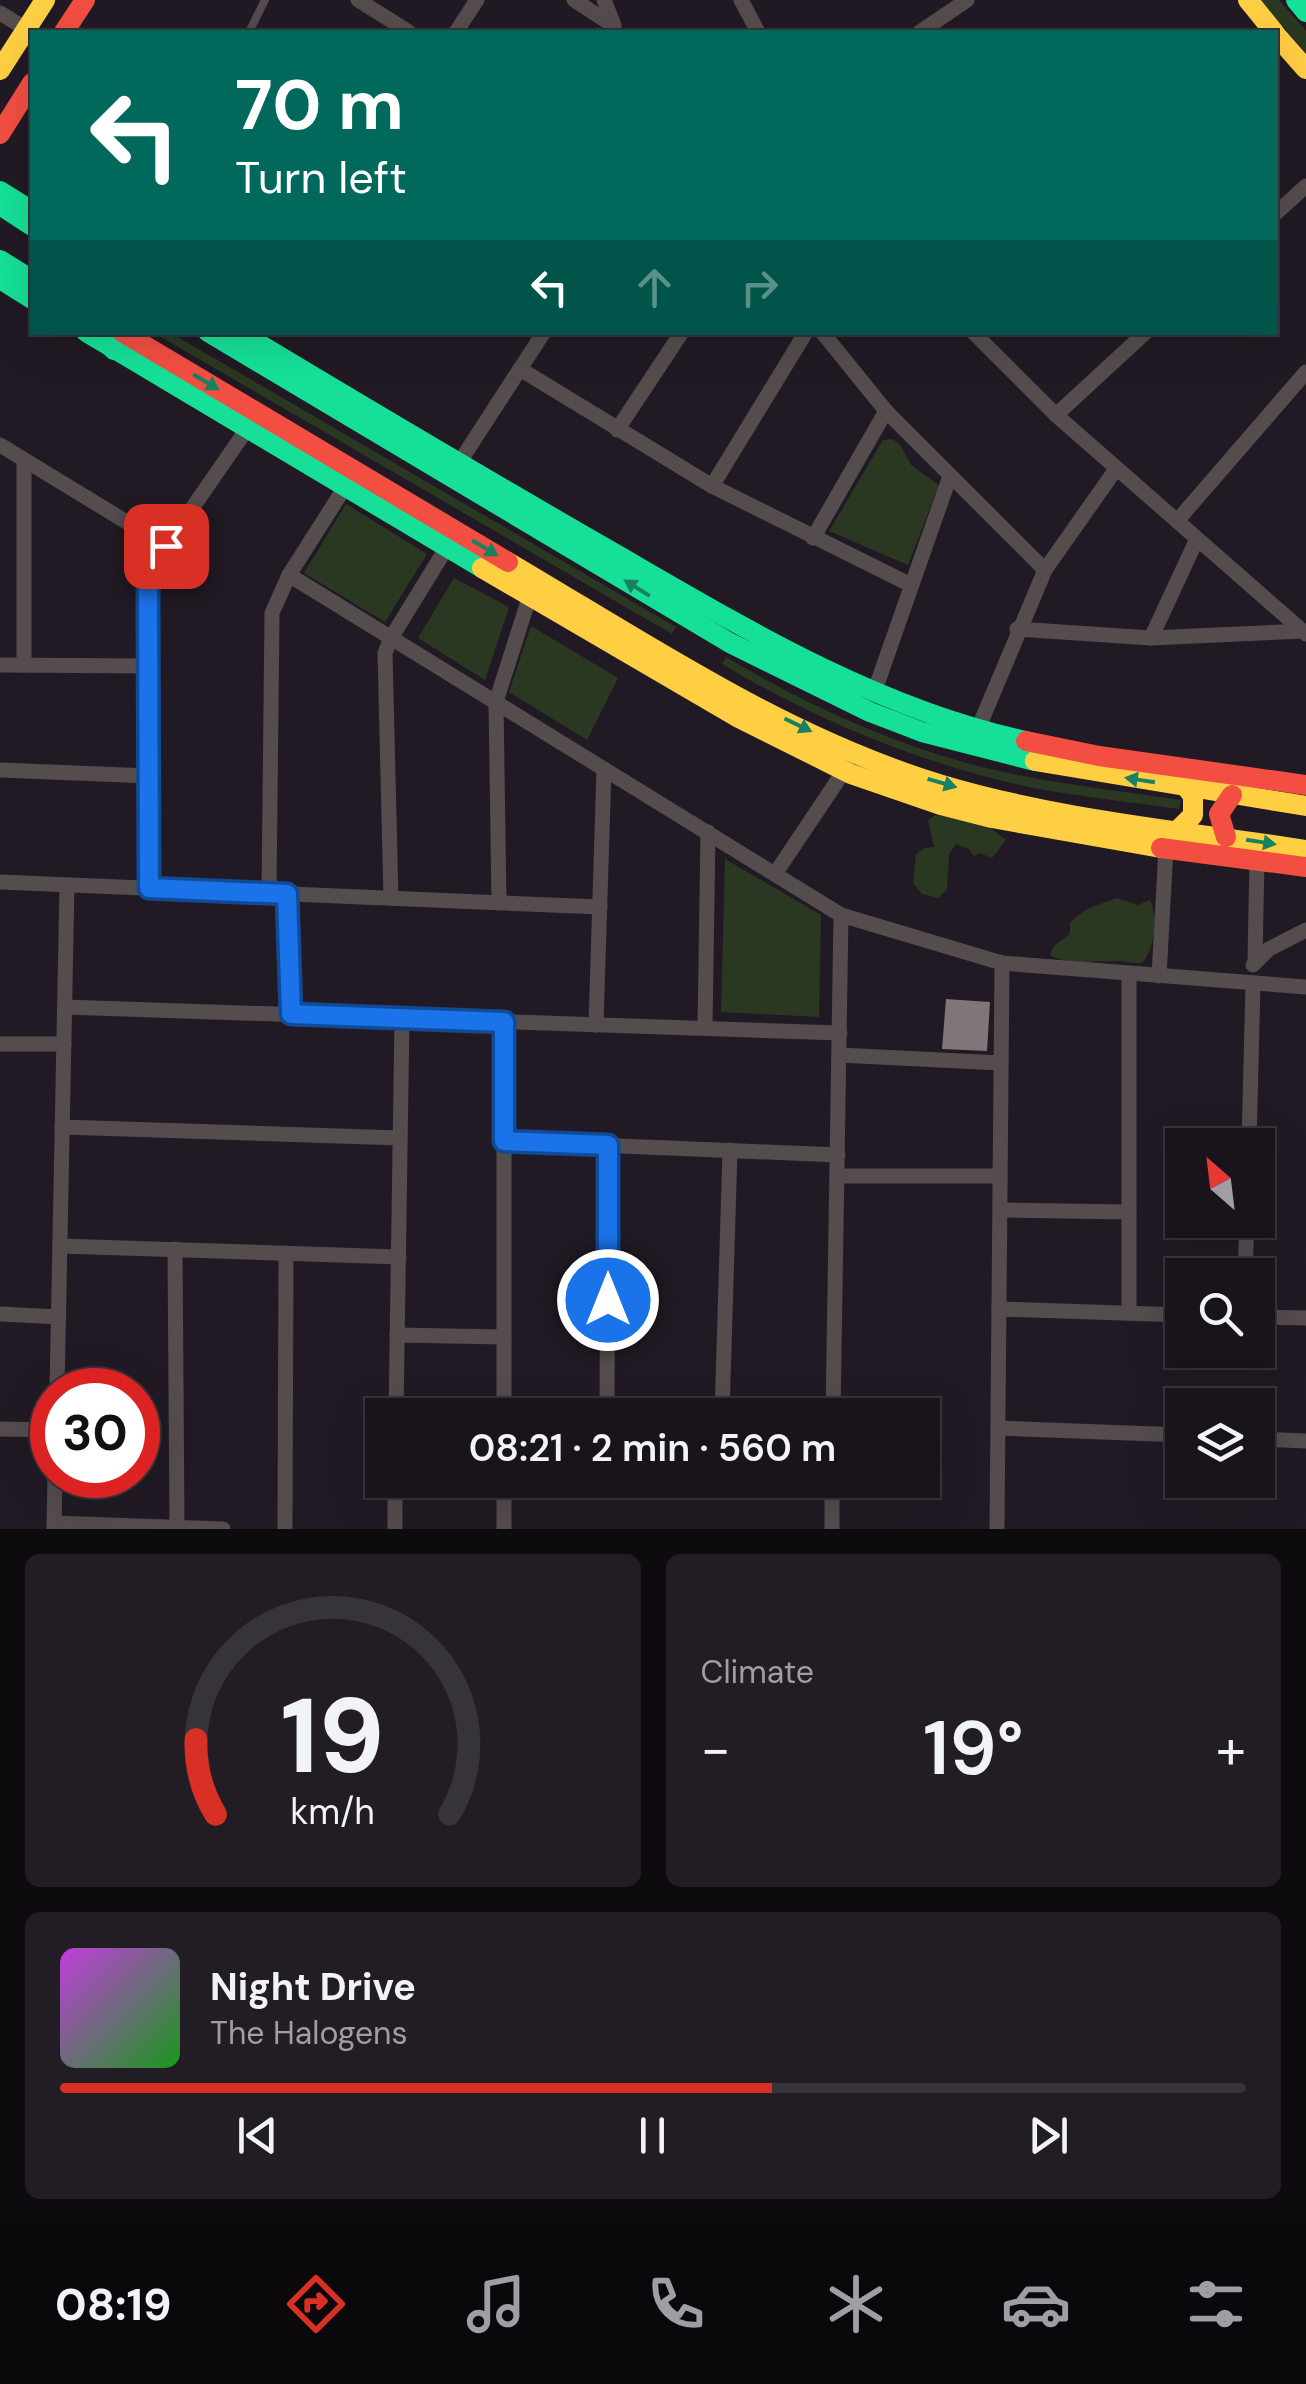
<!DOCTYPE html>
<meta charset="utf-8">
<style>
:root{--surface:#19141b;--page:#221d24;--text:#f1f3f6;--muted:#9f9ea3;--line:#37333a;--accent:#d93025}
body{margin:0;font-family:"DM Sans",sans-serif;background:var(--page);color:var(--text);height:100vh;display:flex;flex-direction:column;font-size:38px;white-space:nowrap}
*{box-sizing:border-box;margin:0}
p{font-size:32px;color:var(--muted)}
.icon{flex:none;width:55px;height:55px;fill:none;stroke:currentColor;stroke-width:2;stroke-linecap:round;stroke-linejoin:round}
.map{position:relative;height:1529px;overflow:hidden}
.panel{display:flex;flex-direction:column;gap:25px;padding:25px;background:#0e0b0f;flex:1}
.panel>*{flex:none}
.top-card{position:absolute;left:30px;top:30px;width:1248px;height:305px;border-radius:0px;box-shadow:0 10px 40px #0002,0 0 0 2px var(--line);background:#00695c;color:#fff;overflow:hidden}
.needle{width:65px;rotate:332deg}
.controls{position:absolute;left:1165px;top:1128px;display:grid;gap:20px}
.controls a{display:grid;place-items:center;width:110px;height:110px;border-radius:0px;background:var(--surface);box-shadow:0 10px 40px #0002,0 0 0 2px var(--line);font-size:50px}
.speed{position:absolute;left:30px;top:1368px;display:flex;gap:20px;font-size:50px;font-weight:700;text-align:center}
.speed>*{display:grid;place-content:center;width:130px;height:130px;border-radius:50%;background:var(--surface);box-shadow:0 10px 40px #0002,0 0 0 2px var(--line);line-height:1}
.speed .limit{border:15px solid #d22;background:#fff;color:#111}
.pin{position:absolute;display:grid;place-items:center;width:85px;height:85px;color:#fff;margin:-42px;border-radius:20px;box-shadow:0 5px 15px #0006}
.me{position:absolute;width:110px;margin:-55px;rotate:0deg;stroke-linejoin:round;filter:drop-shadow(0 0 8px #0008)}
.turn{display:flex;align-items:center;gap:35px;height:210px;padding:0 40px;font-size:45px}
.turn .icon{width:130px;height:130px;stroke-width:2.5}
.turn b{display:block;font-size:70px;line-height:85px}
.lanes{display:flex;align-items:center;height:95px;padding:0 40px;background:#0003;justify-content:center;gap:50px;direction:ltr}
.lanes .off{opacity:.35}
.big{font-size:75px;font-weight:600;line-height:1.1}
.panel .widget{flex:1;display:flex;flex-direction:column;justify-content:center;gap:15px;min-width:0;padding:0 35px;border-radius:15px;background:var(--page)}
.panel .dial{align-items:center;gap:0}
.dial svg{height:260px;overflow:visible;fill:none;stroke:var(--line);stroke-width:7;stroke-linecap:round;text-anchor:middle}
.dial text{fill:var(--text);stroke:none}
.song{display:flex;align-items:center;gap:30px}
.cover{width:120px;height:120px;border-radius:15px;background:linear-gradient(135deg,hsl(290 70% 55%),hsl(120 70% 35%))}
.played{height:10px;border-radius:5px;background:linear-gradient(90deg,var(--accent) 60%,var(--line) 60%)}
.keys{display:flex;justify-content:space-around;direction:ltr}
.heat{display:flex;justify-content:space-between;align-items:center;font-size:55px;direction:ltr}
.panel .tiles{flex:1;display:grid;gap:25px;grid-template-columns:1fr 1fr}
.widget:last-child{grid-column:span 2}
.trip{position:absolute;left:365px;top:1398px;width:575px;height:100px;border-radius:0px;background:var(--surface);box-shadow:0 10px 40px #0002,0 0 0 2px var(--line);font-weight:600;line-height:100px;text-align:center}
.dock{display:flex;height:160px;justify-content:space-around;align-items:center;background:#0a080b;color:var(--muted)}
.dock .icon{width:70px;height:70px}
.dock .active{color:var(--accent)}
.dock b{font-size:45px;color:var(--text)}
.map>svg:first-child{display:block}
.green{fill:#2b3821}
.building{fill:#80767a}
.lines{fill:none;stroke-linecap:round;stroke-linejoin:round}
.lane{stroke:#544c4d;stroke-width:8}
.street{stroke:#544c4d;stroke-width:15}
.fast{stroke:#16e098;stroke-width:20}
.slow{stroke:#ffcf43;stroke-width:20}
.jam{stroke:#f24e42;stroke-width:20}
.oneway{fill:#178162}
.route-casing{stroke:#114b97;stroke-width:25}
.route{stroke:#1a73e8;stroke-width:18}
</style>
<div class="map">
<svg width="1306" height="1529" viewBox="0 0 1306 1529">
<rect width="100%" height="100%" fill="#211a24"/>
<g class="green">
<polygon points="1260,0 1279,0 1306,31 1306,53"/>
<polygon points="154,333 171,333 676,627 672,634"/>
<polygon points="892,439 900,444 911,465 939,485 908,565 829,531 883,440"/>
<polygon points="346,504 427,554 385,622 304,573"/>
<polygon points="454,578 509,607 485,680 418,638"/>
<polygon points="531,626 618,678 587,740 509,692"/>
<path d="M726,657C803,703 884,740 970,764C1039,782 1110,790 1181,800L1179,809C1131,802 1082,797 1034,788C924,765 819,722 722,664Z"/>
<polygon points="936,815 985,824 1006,840 992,858 980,853 974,856 969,849 956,844 949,854 947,890 938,898 922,894 913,883 916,854 925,848 934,847 928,820"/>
<polygon points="725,859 821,915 819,1017 721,1012"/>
<path d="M1117,898L1138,905L1150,900C1158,917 1155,949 1142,963C1133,964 1125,961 1116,961C1094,960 1072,967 1050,955L1054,946L1070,934V923C1084,908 1098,905 1117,898Z"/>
</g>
<polygon class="building" points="946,999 990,1002 987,1051 942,1049"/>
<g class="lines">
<polyline class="lane" points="249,32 265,0"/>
<g class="street">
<polyline points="358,0 409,32"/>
<polyline points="574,0 614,26"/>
<polyline points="604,0 614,25"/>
<polyline points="741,0 758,32"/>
<polyline points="0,13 26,29"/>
<polyline points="456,32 477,0"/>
<polyline points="920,32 967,0"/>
<polyline points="1275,214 1306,186"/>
<polyline points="822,332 886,411 1045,570"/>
<polyline points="973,332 1056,415 1306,634"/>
<polyline points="520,369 712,486 911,585"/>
<polyline points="1056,415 1146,332"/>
<polyline points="617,430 682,332"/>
<polyline points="0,445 166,546"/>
<polyline points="459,463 544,332"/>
<polyline points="712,486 806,332"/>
<polyline points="1177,521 1306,372"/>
<polyline points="813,538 886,411"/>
<polyline points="289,575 841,915 1002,963 1306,987"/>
<polyline points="1017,629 1151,638 1304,631"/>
<polyline points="1151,638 1197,539"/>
<polyline points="0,665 149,666"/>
<polyline points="24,665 24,460"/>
<polyline points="875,690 950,476"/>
<polyline points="978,729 1045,570 1116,469"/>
<polyline points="0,770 150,776"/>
<polyline points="775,874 844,771"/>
<polyline points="0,882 600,907"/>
<polyline points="149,888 149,581 166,546 247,429"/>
<polyline points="269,893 272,613 289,575 345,487"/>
<polyline points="287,894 291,1014"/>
<polyline points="391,898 385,653 391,638 447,547"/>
<polyline points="499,903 496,702 530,595"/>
<polyline points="1255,960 1257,860"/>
<polyline points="1253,965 1269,949 1306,930"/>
<polyline points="1159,976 1166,848"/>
<polyline points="65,1007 840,1033"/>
<polyline points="596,1025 604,769"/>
<polyline points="705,1028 708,832"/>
<polyline points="0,1044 64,1044"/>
<polyline points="839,1055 1001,1063"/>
<polyline points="62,1127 400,1138"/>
<polyline points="504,1141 838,1155"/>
<polyline points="1249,1145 1253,983"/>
<polyline points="837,1176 1000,1176"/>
<polyline points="1000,1210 1129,1212"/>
<polyline points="60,1246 399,1257"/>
<polyline points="175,1249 177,1527"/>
<polyline points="1245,1275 1247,1220"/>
<polyline points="999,1309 1182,1315"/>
<polyline points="1129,1313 1129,973"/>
<polyline points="0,1314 59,1317"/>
<polyline points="1258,1317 1306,1318"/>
<polyline points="397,1335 504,1337"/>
<polyline points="57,1390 67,885"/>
<polyline points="504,1412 577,1415"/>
<polyline points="396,1415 402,1018"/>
<polyline points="504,1415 504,1022"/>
<polyline points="607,1415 608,1145"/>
<polyline points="722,1415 730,1150"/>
<polyline points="833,1415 841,915"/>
<polyline points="998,1428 1182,1435"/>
<polyline points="0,1429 52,1430"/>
<polyline points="1258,1439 1306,1441"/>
<polyline points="54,1523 223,1529"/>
<polyline points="54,1529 55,1475"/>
<polyline points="285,1529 286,1253"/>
<polyline points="395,1529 395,1480"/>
<polyline points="504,1529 504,1480"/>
<polyline points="832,1529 832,1480"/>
<polyline points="997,1529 1002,963"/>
</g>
<g class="fast">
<polyline points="1296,0 1306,12"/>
<polyline points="0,191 32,211"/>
<polyline points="0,205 32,226"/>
<polyline points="0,260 32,280"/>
<polyline points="0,279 32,299"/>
<polyline points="86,332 482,568"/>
<polyline points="99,332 114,350"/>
<polyline points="208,332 730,643 870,712 922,732 1035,761"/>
<path d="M239,332C365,408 492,483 619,556C747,630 880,710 1026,741"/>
</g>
<g class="slow">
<polyline points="1248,0 1274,32"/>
<polyline points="1275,34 1306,69"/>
<polyline points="0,70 45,0"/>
<path d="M508,562C646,643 784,737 939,784C1058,820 1184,831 1306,850"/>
<polyline points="482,568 739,718 851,774 941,805 992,818 1161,848"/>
<polyline points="1035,761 1306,806"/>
<polyline points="1179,829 1193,815 1193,796 1187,788"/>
</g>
<g class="jam">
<polyline points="64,32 85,0"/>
<polyline points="0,134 32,83"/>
<polyline points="122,332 508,562"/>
<polyline points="1026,741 1099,756 1306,785"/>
<polyline points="1226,837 1219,814 1232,795"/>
<polyline points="1161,848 1306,867"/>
</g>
</g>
<defs><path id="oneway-solid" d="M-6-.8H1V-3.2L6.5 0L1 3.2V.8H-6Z" transform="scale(2.5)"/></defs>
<g class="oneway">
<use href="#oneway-solid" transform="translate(206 382) rotate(31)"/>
<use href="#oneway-solid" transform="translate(485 548) rotate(31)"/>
<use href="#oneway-solid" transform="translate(637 588) rotate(-148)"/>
<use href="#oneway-solid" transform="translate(798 725) rotate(26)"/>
<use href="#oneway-solid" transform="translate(1140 780) rotate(-171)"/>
<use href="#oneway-solid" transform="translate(942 783) rotate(16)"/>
<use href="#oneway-solid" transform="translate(1261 842) rotate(9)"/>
</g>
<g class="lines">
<g class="route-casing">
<polyline id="route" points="166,546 148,588 149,888 287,894 291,1014 504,1022 504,1141 608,1145 608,1300"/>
</g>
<use href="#route" class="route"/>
</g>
</svg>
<div class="controls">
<a><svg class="needle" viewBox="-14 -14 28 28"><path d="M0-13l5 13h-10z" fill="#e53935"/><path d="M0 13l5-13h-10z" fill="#9f9ea3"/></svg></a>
<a><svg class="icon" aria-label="search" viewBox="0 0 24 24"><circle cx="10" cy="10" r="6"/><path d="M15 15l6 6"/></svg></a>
<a><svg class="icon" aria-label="layers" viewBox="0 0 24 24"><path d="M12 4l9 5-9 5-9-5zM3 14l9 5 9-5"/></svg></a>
</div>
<div class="speed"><div class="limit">30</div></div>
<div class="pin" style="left:166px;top:546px;background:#d93025"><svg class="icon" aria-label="arrive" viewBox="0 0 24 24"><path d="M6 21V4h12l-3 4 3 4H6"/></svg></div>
<svg class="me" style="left:608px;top:1300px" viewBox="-20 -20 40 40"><circle r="17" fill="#1a73e8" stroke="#fff" stroke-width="3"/><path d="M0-11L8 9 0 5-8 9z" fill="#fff"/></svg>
<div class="trip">08:21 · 2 min · 560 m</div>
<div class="top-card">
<div class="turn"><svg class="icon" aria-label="left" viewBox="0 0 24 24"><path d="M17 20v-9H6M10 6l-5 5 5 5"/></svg><div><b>70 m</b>Turn left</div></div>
<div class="lanes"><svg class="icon" aria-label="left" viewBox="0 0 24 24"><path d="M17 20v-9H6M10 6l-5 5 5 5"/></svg><svg class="icon off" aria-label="ahead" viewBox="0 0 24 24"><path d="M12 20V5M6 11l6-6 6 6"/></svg><svg class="icon off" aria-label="right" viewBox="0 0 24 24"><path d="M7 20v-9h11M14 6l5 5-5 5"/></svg></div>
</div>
</div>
<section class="panel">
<div class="tiles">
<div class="widget dial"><svg viewBox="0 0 100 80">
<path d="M14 69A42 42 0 1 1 86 69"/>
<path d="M14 69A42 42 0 0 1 8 46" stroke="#d93025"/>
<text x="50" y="56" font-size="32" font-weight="700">19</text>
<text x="50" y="72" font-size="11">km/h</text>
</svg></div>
<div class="widget"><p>Climate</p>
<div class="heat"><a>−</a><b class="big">19°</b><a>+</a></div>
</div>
<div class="widget">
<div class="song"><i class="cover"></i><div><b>Night Drive</b><p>The Halogens</p></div></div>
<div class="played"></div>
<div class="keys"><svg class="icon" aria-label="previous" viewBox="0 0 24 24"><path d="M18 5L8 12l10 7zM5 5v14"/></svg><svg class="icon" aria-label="pause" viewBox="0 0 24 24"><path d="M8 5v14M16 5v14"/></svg><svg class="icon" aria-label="next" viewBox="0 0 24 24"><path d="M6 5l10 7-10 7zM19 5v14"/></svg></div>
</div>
</div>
</section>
<nav class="dock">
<b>08:19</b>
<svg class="icon active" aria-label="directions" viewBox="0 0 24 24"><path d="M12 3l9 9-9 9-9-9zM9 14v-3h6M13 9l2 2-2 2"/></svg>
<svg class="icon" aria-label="music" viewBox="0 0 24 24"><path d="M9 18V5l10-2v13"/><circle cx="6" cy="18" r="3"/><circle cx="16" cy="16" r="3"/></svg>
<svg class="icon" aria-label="phone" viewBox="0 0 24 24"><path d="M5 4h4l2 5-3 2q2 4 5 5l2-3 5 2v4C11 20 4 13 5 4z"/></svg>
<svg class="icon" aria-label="climate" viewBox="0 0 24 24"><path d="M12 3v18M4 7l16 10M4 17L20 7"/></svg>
<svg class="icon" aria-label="car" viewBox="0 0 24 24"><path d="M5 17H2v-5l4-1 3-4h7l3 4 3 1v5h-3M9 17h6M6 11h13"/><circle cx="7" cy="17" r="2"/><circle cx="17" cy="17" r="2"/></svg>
<svg class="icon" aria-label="filters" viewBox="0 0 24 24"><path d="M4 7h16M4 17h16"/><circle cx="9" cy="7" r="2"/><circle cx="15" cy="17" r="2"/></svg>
</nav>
